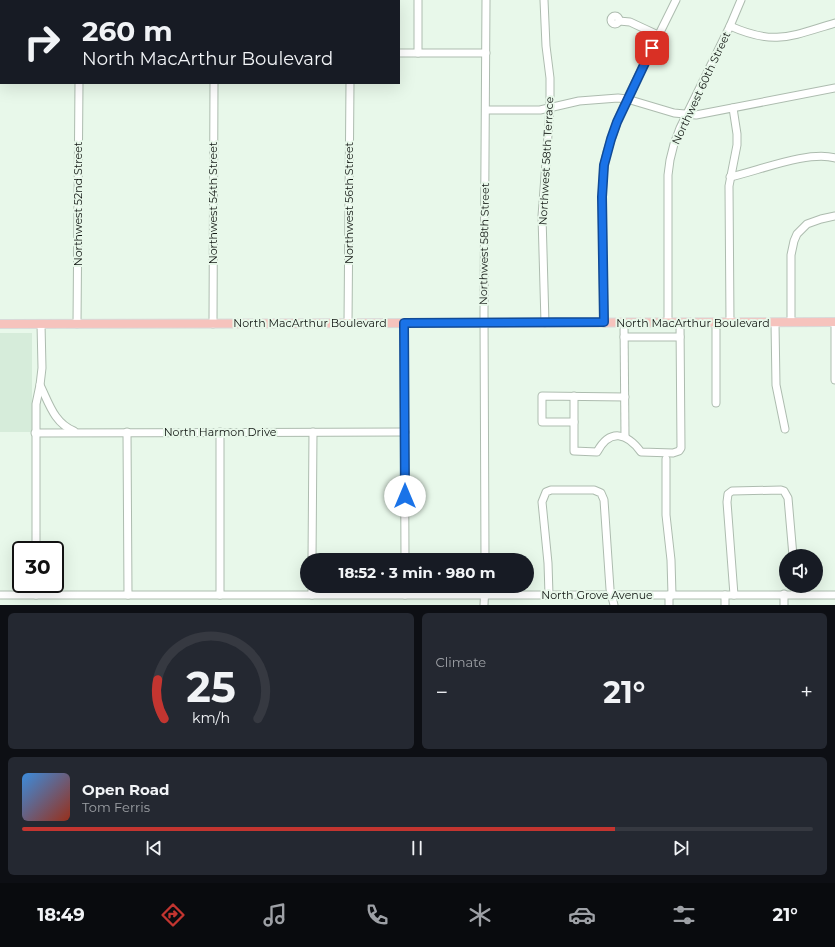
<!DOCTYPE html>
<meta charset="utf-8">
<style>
:root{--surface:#171b24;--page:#242831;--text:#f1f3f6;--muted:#9ea1a6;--line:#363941;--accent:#c33530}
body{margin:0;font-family:Montserrat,sans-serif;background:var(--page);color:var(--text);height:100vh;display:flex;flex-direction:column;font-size:15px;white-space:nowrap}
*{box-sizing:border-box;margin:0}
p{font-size:13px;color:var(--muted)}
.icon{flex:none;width:22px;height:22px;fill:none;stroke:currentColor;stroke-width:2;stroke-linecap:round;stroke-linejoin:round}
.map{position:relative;height:605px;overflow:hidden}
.side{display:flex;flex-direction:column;gap:8px;padding:8px;background:#0d0f14;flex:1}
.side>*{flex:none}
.guide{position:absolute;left:0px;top:0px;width:400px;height:84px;box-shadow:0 4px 16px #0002;background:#171b24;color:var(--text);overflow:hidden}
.fabs{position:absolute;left:779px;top:549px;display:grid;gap:8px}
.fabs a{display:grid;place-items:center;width:44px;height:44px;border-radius:50%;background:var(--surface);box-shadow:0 4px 16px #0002;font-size:20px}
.speed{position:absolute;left:12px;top:541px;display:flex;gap:8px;font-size:20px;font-weight:700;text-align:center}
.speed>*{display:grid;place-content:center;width:52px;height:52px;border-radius:50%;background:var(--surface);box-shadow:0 4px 16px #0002;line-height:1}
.speed .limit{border:2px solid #111;border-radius:6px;background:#fff;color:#111}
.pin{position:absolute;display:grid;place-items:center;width:34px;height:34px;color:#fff;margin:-17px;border-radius:8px;box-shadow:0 2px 6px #0006}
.me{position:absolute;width:44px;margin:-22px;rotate:0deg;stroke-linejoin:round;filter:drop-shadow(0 0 3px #0008)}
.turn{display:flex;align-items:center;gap:14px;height:84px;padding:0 16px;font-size:18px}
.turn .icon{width:52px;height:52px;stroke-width:2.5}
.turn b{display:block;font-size:28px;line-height:34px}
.big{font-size:30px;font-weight:700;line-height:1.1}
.side .card{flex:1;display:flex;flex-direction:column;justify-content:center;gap:6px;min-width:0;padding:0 14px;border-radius:6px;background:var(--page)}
.side .dial{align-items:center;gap:0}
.dial svg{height:104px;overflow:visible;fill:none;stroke:var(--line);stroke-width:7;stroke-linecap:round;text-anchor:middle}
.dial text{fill:var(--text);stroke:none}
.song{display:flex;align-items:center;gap:12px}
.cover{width:48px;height:48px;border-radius:6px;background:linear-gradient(135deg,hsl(210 70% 55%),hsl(10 70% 35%))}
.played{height:4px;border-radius:2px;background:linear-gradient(90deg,var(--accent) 75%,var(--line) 75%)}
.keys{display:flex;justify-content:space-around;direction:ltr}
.heat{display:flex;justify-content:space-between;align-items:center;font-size:22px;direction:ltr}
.side .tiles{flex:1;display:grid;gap:8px;grid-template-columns:1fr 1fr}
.card:last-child{grid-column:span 2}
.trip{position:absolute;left:300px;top:553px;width:234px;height:40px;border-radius:20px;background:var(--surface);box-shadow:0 4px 16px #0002;font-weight:700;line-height:40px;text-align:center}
.tab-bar{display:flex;height:64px;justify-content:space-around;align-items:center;background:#090b0e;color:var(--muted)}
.tab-bar .icon{width:28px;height:28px}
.tab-bar .selected{color:var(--accent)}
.tab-bar b{font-size:18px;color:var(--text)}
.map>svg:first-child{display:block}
.built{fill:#d6ecda}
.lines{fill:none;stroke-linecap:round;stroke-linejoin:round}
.minor-casing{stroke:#adbcaf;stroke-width:9}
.major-casing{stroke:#d9dad9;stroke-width:10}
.minor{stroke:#fff;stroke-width:7}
.major{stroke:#f6c3bd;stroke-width:8}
.route-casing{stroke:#114b97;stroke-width:10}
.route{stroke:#1a73e8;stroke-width:7}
.labels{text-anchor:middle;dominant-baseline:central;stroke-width:4;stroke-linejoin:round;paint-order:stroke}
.street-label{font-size:11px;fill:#111612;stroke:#e8f8ea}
</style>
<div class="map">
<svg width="835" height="605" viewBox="0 0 835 605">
<rect width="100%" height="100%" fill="#e8f8ea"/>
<rect class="built" x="0" y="333" width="32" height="99"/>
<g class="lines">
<g class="minor-casing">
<g id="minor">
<polyline points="544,0 546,46 550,78 550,108 542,216 545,323"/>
<polyline points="144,1 144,0"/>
<polyline points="215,1 215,0"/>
<polyline points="283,1 283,0"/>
<polyline points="350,1 350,0"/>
<circle cx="615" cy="20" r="4"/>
<polyline points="619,21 630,22 658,35"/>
<path d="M730,26C775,46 791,36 835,23"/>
<polyline points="399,53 486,53"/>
<polyline points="418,53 418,0"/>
<polyline points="0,54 1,54"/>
<polyline points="486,110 540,110 579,101 618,98 627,99 674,113 696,115 835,88"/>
<path d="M730,177C758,171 809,150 835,158"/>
<polyline points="730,322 729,186 737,145 737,134 733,108"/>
<polyline points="791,322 791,255 794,241 797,234 807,224 821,219 835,216"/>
<polyline points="835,322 835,380"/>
<polyline points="348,323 350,83"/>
<polyline points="404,323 405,560"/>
<polyline points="604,323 602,197 604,165 607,152 617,122 627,99 676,0"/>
<polyline points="624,323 625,437"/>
<polyline points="668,323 668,175 670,160 674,144 680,128 730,26 741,0"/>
<polyline points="775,323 776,385 785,429"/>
<polyline points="77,324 79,83"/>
<polyline points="213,324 214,83"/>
<polyline points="624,337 680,337"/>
<path d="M40,385C49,403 54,423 74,431"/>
<path d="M574,396V451L597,452C610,428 627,433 641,452L673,453L679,451L681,448L680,323"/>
<polyline points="716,403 716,322"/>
<polyline points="574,422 542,422 542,396 625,397"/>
<polyline points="127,432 128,595"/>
<polyline points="220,432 220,595"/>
<polyline points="35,433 405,432"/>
<polyline points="666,459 666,515 671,560 672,595"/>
<polyline points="36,550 36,404 40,385 42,368 41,324"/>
<polyline points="312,560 313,432"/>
<polyline points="485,560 484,313 486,0"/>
<polyline points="36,584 36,595"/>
<polyline points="405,586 405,595"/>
<polyline points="795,586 795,594"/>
<polyline points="784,594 784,605"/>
<polyline points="0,595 835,595"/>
<polyline points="312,595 312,586"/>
<polyline points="549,595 548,563 542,502 546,492 551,490 594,490 601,493 604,500 610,589 614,605"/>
<polyline points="725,595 725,605"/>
<polyline points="734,595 727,502 728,494 732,491 781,490 784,491 788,498 793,556"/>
<polyline points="484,605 485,586"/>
<polyline points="669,605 669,595"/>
</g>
</g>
<g class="major-casing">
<polyline id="major" points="0,324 835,322"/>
</g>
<use href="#minor" class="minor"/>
<use href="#major" class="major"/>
</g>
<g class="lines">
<g class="route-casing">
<polyline id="route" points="405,496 404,323 604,322 602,197 604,165 611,139 617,122 652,48"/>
</g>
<use href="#route" class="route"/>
</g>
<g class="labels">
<g class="street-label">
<text transform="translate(701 88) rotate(-65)">Northwest 60th Street</text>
<text transform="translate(546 161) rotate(-87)">Northwest 58th Terrace</text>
<text transform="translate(213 203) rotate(-90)">Northwest 54th Street</text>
<text transform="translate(349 203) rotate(-90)">Northwest 56th Street</text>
<text transform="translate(78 204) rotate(-90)">Northwest 52nd Street</text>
<text transform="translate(484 244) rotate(-89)">Northwest 58th Street</text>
<text x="310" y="323">North MacArthur Boulevard</text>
<text x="693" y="323">North MacArthur Boulevard</text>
<text x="220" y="432">North Harmon Drive</text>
<text x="597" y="595">North Grove Avenue</text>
</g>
</g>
</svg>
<div class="fabs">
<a><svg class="icon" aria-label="sound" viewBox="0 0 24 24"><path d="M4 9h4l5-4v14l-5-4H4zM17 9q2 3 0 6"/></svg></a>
</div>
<div class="speed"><div class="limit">30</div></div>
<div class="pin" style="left:652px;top:48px;background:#d93025"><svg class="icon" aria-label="arrive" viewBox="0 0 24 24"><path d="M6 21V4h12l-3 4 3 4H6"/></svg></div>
<svg class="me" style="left:405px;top:496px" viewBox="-20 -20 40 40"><circle r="19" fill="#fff"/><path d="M0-13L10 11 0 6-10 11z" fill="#1a73e8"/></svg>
<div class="trip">18:52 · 3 min · 980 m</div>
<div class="guide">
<div class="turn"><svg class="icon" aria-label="right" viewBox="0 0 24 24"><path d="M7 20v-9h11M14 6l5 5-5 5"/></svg><div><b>260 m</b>North MacArthur Boulevard</div></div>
</div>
</div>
<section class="side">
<div class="tiles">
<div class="card dial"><svg viewBox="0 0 100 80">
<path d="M14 69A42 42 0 1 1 86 69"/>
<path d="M14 69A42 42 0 0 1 9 39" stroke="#c33530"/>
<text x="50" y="56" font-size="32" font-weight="700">25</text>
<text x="50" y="72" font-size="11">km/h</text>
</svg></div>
<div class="card"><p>Climate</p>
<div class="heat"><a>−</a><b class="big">21°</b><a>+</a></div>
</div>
<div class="card">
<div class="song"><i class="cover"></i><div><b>Open Road</b><p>Tom Ferris</p></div></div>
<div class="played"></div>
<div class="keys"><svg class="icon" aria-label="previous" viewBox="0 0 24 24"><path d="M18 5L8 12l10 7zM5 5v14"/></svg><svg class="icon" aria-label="pause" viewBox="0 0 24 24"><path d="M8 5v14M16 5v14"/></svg><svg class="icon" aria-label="next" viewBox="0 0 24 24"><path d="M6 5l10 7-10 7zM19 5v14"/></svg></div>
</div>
</div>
</section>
<nav class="tab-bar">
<b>18:49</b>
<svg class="icon selected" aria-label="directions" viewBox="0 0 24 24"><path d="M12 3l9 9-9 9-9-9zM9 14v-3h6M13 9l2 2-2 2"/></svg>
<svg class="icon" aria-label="music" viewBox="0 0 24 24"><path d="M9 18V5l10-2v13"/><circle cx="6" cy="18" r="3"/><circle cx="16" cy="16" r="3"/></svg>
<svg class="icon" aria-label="phone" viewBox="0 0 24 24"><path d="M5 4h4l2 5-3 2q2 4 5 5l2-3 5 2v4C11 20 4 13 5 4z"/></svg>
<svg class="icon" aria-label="climate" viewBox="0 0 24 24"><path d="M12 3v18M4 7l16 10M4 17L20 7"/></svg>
<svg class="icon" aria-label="car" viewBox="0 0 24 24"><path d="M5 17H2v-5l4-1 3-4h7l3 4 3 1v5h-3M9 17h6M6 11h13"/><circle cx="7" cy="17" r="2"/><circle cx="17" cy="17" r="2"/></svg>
<svg class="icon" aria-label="filters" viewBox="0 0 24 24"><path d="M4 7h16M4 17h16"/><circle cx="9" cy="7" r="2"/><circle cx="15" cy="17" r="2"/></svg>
<b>21°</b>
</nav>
